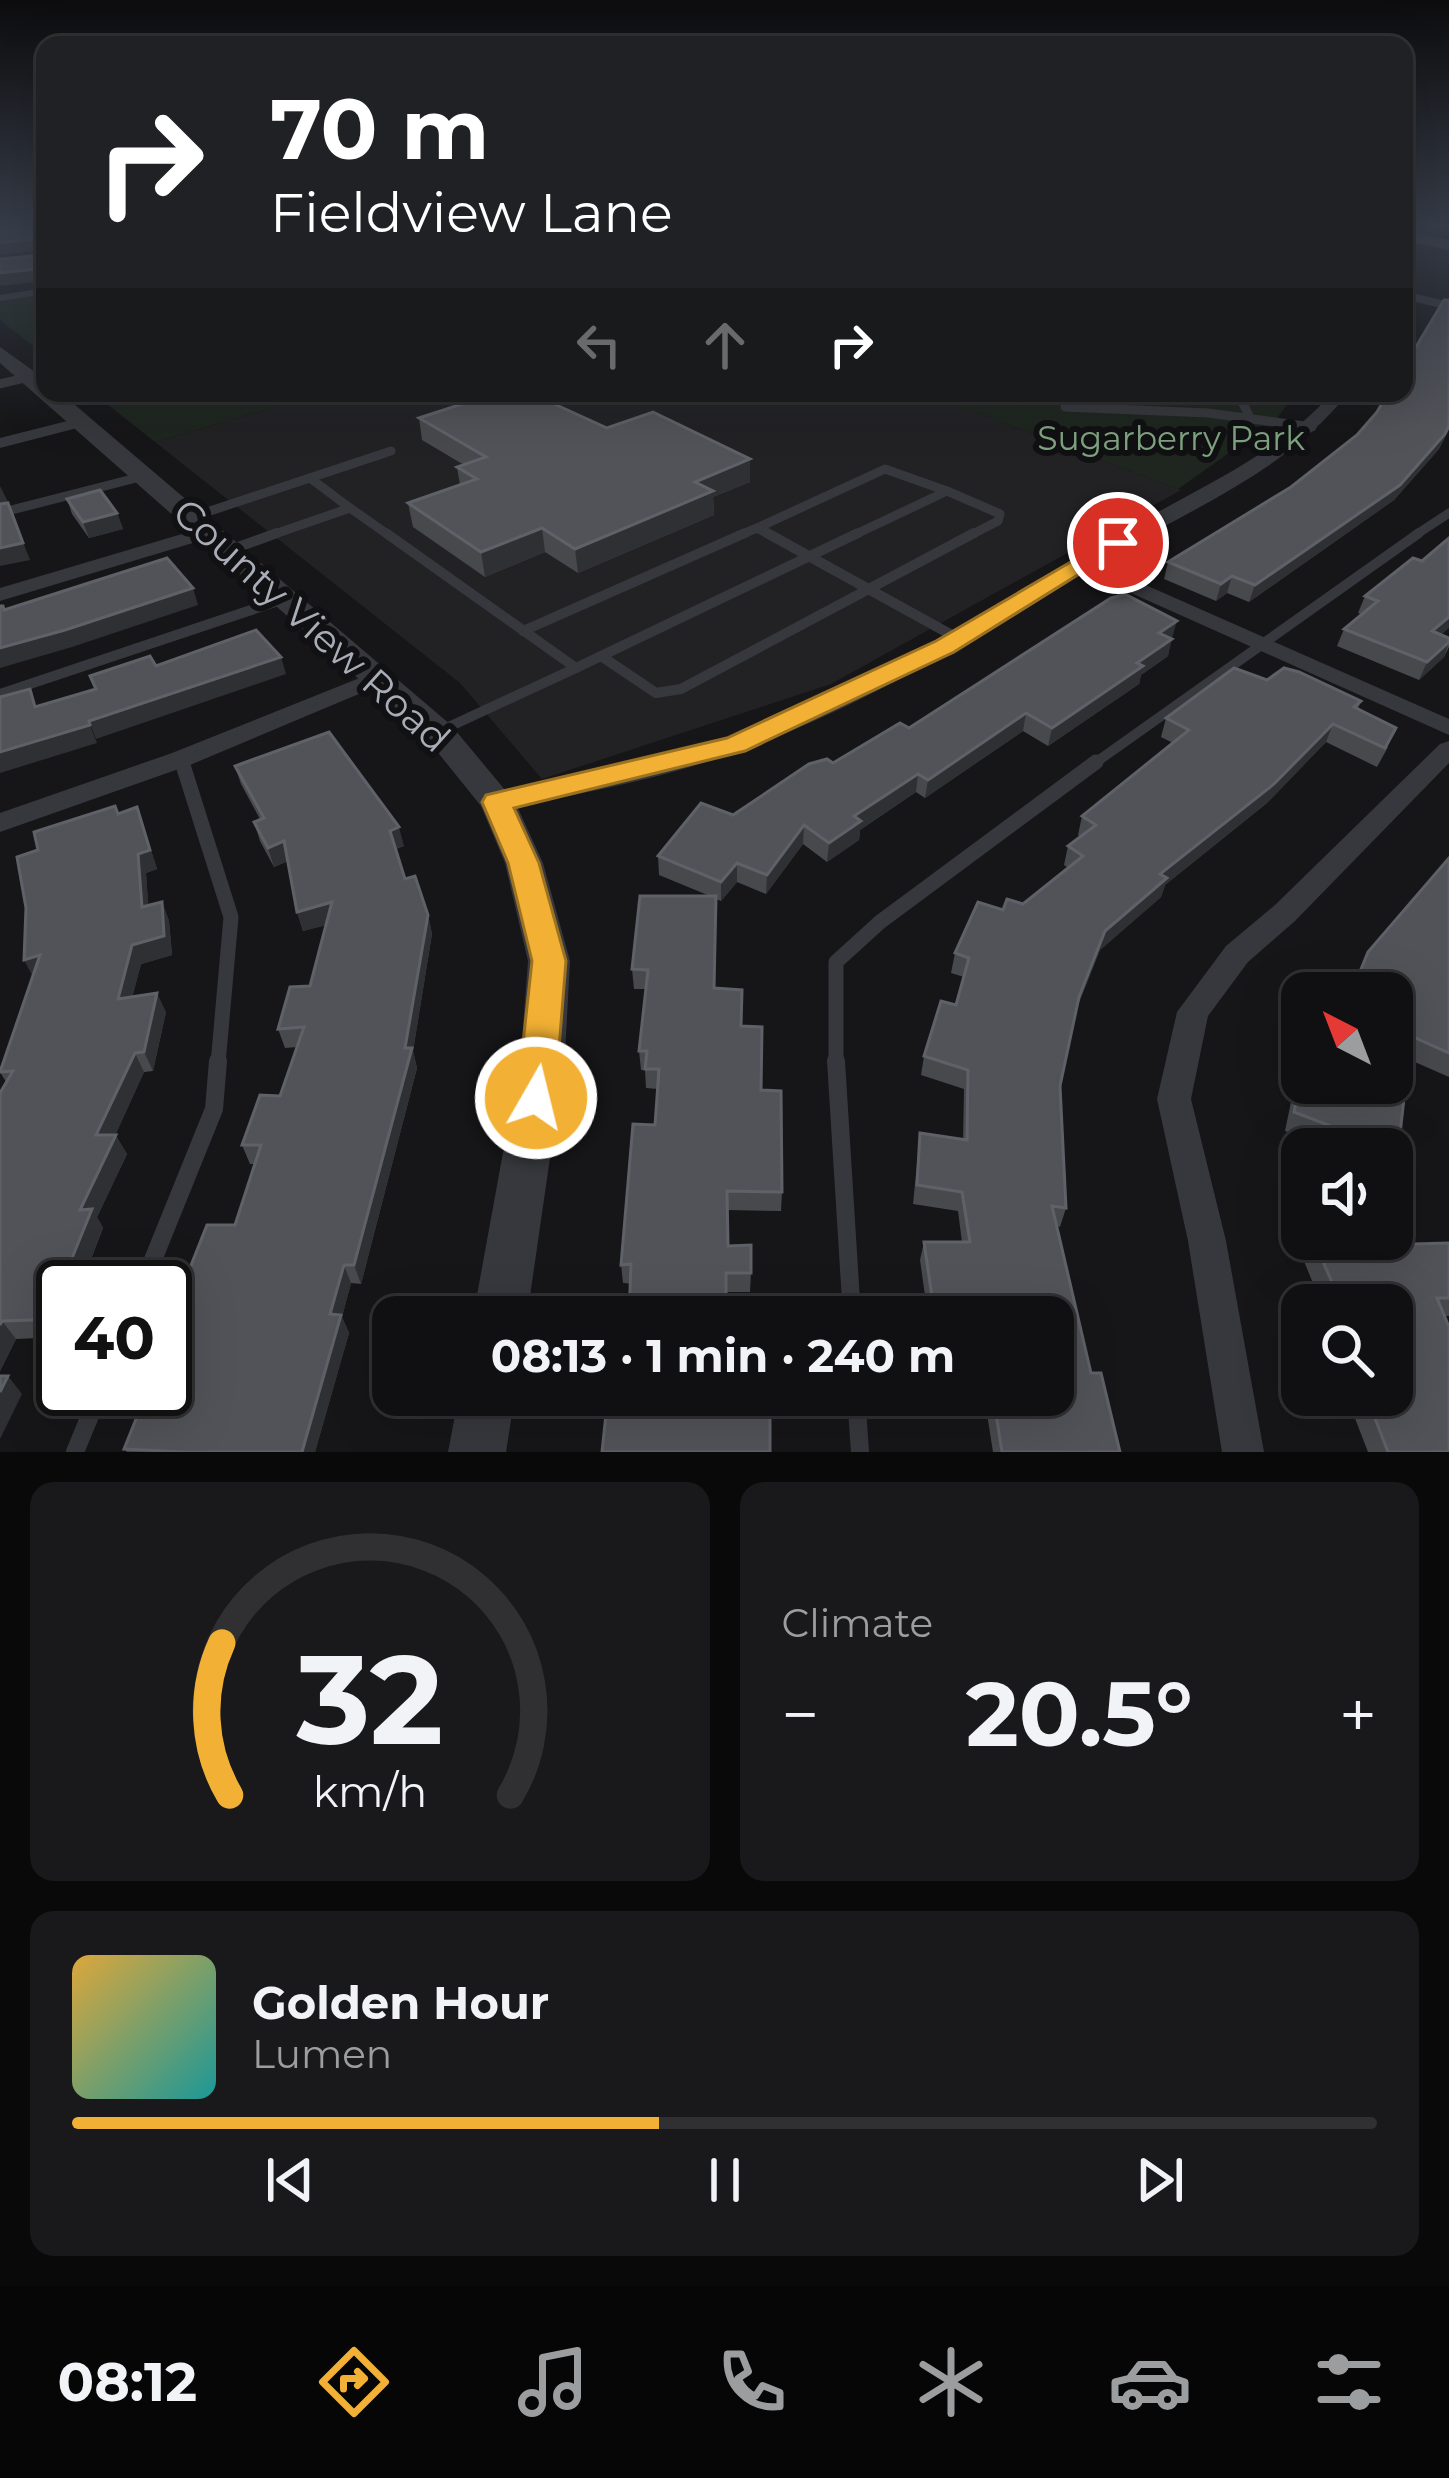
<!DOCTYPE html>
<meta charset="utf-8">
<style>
:root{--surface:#101012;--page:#19191b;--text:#f1f3f6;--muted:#9c9d9f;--line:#303032;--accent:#f2b134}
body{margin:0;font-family:Montserrat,sans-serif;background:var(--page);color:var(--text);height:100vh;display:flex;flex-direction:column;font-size:45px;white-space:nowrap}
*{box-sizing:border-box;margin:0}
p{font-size:39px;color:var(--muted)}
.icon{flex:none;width:66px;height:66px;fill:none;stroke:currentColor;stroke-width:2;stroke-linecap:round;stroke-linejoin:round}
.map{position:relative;height:1452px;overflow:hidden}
.side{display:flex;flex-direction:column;gap:30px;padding:30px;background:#09090a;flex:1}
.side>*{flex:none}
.guide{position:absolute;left:36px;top:36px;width:1377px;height:366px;border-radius:24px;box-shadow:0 12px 48px #0002,0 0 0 3px var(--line);background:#202124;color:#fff;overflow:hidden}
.needle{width:78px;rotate:318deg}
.fabs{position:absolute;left:1281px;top:972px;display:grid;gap:24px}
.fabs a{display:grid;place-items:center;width:132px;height:132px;border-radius:24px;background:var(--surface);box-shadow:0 12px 48px #0002,0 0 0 3px var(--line);font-size:60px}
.speed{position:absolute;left:36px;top:1260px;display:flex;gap:24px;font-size:60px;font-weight:700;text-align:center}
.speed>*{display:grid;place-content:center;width:156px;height:156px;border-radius:50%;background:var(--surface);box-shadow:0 12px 48px #0002,0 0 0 3px var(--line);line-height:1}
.speed .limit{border:6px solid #111;border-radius:18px;background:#fff;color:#111}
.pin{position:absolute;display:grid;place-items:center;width:102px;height:102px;color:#fff;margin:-51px;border:6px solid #fff;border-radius:50%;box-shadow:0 3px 12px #0007}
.me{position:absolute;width:132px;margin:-66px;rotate:8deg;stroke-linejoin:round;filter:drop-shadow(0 0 9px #0008)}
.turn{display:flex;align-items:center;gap:42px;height:252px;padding:0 36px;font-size:54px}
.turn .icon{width:156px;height:156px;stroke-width:2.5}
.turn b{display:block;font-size:84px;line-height:102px}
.lanes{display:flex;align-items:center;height:114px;padding:0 36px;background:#0003;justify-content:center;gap:60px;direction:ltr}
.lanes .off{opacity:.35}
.big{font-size:90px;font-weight:700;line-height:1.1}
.side .widget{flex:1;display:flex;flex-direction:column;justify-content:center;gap:18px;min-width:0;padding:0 42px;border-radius:24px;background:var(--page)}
.side .dial{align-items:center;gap:0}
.dial svg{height:312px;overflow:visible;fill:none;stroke:var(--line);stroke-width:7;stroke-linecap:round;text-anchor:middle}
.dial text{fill:var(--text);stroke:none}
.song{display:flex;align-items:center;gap:36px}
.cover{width:144px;height:144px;border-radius:18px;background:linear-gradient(135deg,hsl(40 70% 55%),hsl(180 70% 35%))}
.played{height:12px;border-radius:6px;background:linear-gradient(90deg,var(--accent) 45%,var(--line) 45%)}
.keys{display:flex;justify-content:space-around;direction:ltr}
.heat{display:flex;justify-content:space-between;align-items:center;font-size:66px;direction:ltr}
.side .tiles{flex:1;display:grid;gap:30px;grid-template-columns:1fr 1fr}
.widget:last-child{grid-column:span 2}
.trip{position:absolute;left:372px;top:1296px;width:702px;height:120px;border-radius:24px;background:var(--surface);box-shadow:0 12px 48px #0002,0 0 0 3px var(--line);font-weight:700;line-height:120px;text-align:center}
.dock{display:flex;height:192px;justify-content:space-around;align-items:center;background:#060607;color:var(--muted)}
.dock .icon{width:84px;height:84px}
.dock .active{color:var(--accent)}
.dock b{font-size:54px;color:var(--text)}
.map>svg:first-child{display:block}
.built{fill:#222225}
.green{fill:#1e261f}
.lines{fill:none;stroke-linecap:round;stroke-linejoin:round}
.service-far4{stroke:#37383d;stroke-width:6}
.service-far3{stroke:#37383d;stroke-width:9}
.service-far2{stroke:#37383d;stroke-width:10}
.service-far1{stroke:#37383d;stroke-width:15}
.service{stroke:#37383d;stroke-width:18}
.minor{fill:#37383d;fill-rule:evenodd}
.tertiary{fill:#37383d;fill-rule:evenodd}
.secondary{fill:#45474d;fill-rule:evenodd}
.wall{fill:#47494d}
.shaded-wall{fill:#2f3033}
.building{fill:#525359;stroke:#5f6168;stroke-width:3}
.route{fill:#f2b134;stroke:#9d7322;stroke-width:3}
.labels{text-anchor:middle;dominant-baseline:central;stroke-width:12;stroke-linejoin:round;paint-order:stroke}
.far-park-label{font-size:33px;fill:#7fa381;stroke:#111113}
.street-label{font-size:39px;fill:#a8adb8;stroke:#111113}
</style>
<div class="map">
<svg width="1449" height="1452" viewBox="0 0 1449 1452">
<rect width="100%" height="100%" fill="#161618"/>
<polygon class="built" points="323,393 925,393 1181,490 831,684 542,779 460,683 155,442"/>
<g class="green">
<polygon points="45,290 45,355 0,320 0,296"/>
<polygon points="93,393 323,393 155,442"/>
<polygon points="925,393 1295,393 1276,420 1178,489"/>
</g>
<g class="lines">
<polyline class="service-far4" points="0,298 45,291"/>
<g class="service-far3">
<polyline points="0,384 29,377"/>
<polyline points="1238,393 1251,420"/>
<polyline points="1065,407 1208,413 1312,427"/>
<polyline points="310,478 350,508"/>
<polyline points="947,491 1000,514 998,521 969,536"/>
<polyline points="0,513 144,476"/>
<polyline points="192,517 391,451"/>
<polyline points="757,528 885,469 947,491 852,536"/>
<polyline points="269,536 350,508 390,536"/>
<polyline points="738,536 757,528 772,536"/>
<polyline points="1414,536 1449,513"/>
</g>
<g class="service-far2">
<polyline points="386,533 576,668 440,731"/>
<polyline points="767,533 959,639"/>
<polyline points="230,550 277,533"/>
<polyline points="523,631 745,533"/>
<polyline points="601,656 656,693 681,689 974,533"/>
<polyline points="576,668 858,533"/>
<polyline points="0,694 284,599"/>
<polyline points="181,759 183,765"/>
<polyline points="1092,765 1419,533"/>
</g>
<g class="service-far1">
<polyline points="182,762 231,917 218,1064"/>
<polyline points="836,1064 836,962 880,922 1096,762"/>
</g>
<g class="service">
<polyline points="836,1061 852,1317"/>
<polyline points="142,1287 214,1109 218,1061"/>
<polyline points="856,1395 860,1452"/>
<polyline points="75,1452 101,1389"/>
</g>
<g class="minor">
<polygon points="1404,291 1449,302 1449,310 1404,299"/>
<path d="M1332,393H1348C1285,474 1184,511 1098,564L1449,719V735L1084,572C968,643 849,715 719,758C647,782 571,795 497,811L484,802L497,793C574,778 653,765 727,739C873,686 1004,601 1137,524C1207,483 1277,455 1332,393Z"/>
<polygon points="83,417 89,419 89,425 0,448 0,438"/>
<polygon points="209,526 216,528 216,536 0,601 0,588"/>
<polygon points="377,671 385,673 388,678 385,683 190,765 0,832 0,813 172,753"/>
<polygon points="1449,741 1449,763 1295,921 1248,962 1208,1016 1191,1099 1226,1241 1264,1452 1222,1452 1188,1241 1157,1099 1177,1012 1226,946 1275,905 1440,744"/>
</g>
<g class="tertiary">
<polygon points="0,347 45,379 45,393 61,393 451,725 515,802 543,863 570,961 565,1054 527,1317 473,1317 521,1054 528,961 505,863 481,806 427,739 0,363"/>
<polygon points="459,1395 515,1395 506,1452 448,1452"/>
</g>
<polygon class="secondary" points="1404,231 1449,240 1449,250 1404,241"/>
</g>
<g class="wall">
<polygon points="1449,295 1449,429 1439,449 1394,500 1249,602 1227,593 1216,601 1164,579 1168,562 1291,487 1357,435 1377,412 1449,300"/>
<polygon points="1137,393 1204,393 1203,396"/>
<polygon points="419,418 607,428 750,482 713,497 714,515 578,573 545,552 485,577 413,527 408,503 460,485 457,467 464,465 422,440"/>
<polygon points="67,499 117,513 123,529 89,538 72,514"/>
<polygon points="1413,558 1441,635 1449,638 1449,647 1444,657 1419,680 1337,646 1344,629 1361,614 1358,613 1365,596"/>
<polygon points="1171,638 1168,656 1141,675 1139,684 1048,746 1023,731 925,798 916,792 860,830 859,840 827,862 803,844 766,894 737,882 721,901 716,899 715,988 741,1026 761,1090 782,1192 781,1211 727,1210 728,1246 751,1273 750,1292 726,1292 623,1283 621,1265 655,1125 658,1089 646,1088 645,1070 641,1070 639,1051 646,989 634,989 632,969 710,896 659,875 658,856 833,763"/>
<polygon points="1267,680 1361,701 1358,709 1388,747 1377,767 1326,742 1267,803 1165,885 1161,897 1100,950 1076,1010 1060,1086 1066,1208 1060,1227 1057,1226 1091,1373 1120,1452 993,1452 984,1395 1053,1395 1053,1317 928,1317 920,1260 924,1242 962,1242 958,1211 913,1204 920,1133 963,1140 964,1089 921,1075 924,1056 956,1005 964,977 951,973 955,953 1003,910 1023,904 1068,868 1064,865 1068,846 1080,837 1078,835 1082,816 1173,743 1161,737 1166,718"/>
<polygon points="235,766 404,846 396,849 405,879 428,915 432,934 413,1051 417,1068 361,1284 351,1283 342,1317 349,1333 315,1452 127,1452 124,1449 188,1290 184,1283 235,1225 255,1164 250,1164 242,1145 280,1096 297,1047 285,1048 278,1029 310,986 326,925 303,931 297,912 288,861 274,867 260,841 254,822 260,819 241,784"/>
<polygon points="137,807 157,869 146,873 148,905 162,902 169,921 172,955 141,964 132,997 166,1012 153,1071 144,1072 115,1135 127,1154 97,1217 103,1228 88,1267 114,1285 113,1287 63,1287 63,1337 16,1339 0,1371 0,1093 6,1082 0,1072 33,976 38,850 118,813"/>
<polygon points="1449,858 1449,1077 1408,1059 1398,1152 1392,1162 1392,1149 1330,1149 1285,1131 1302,1048 1302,1083 1392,1083 1392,993 1350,993 1368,952"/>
<polygon points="1290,1184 1302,1184 1302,1239 1392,1239 1413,1244 1449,1243 1449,1316 1444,1316 1449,1452 1368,1452 1346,1395 1392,1395 1392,1305 1322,1305 1280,1203"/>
</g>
<g class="shaded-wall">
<polygon points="40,238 44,250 0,255 0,243"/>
<polygon points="45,268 45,281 0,286 0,273"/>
<polygon points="1449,426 1439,449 1394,500 1249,602 1255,585"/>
<polygon points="750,459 750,482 713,497 714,515 578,573 575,549 695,482"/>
<polygon points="0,486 8,502 0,504"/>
<polygon points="117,513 123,529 89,538 83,522"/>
<polygon points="14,519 30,560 0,566 0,548"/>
<polygon points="542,528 545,552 485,577 481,552"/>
<polygon points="1232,576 1227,593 1216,601 1221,584"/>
<polygon points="193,588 198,605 72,647 0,668 0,648"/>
<polygon points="1449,617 1449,628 1425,649 1432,631"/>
<polygon points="1177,621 1172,638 1159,633"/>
<polygon points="1172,639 1168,656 1141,675 1139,684 1048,746 1052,728 1137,663"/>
<polygon points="1449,642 1444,657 1419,680 1427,662"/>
<polygon points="281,657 286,674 96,739 89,721"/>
<polygon points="1026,713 1023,731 925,798 928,780"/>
<polygon points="1333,724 1326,742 1267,803 1165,885 1161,897 1100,950 1073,1016 1079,997 1105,931 1160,874"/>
<polygon points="90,725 97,743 0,773 0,752"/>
<polygon points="918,774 916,792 860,830 859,840 827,862 829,843 854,816"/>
<polygon points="137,807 157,869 146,873 150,926 142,907"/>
<polygon points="804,825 803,844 766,894 767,875"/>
<polygon points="399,827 404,846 395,849 390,831"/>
<polygon points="284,841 290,860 274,867 268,848"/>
<polygon points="737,863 737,882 721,901 721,882"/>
<polygon points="162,902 169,921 172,955 141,964 127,1018 118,999 132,945"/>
<polygon points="332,902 338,922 303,931 297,912"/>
<polygon points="428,915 432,934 413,1051 417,1068 361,1284 354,1265 405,1048"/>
<polygon points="40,955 34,979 24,960"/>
<polygon points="157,993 166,1012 153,1071 144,1052"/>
<polygon points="135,1053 144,1072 107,1154 96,1135"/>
<polygon points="116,1135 127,1154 97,1217 103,1228 80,1286 68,1268 80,1210"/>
<polygon points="344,1265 351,1283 342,1317 349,1333 315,1452 302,1452 330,1314"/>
<polygon points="102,1267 114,1285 113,1287 94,1287"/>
<polygon points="2,1321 16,1339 0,1371 0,1325"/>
<polygon points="8,1376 22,1394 0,1439 0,1392"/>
</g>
<g class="building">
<polygon points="11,225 45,225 45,242 40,238 0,243 0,226"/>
<polygon points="45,244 45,268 0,273 0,259 42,255"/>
<polygon points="1444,300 1449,300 1449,426 1445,434 1400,485 1255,585 1232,576 1221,584 1168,562 1291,487 1357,435 1377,412 1388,393 1404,393 1404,367"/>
<polygon points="496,393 530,393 607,428 653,412 750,459 695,482 713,491 575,549 542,528 481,552 408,503 477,479 457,467 486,457 419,418"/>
<polygon points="100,490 117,513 83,522 67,499"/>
<polygon points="8,503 23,543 0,548 0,504"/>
<polygon points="1449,538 1449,617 1432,631 1449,638 1449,642 1427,662 1344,629 1378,601 1365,596 1413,558 1422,561"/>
<polygon points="167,558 193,588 65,630 0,648 0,606 3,606 4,610"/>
<polygon points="1125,594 1177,621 1159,633 1172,639 1137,663 1143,666 1052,728 1026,713 928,780 918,774 854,816 861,821 829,843 804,825 767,875 737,863 721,882 658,856 701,803 733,815 809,764 827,759 833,763 900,723 909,728 1111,598"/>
<polygon points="256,630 281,657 89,721 90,725 0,752 0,697 30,689 35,707 96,689 90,676 150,656 156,666"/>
<polygon points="1234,668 1267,680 1284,668 1299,672 1361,701 1354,707 1396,728 1385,748 1333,724 1274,784 1160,874 1167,878 1105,931 1079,997 1060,1086 1066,1208 1052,1206 1091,1373 1101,1373 1120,1452 1002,1452 993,1395 1053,1395 1053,1317 935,1317 924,1242 970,1242 962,1192 917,1185 920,1133 967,1140 968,1070 924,1056 941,1001 956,1005 969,958 955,953 978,902 1003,910 1007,899 1023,904 1083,856 1068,846 1096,825 1082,816 1189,730 1166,718"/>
<polygon points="329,732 399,827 390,831 405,879 415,876 428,915 405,1048 412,1048 354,1265 344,1265 330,1314 341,1315 302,1452 185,1452 124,1449 148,1389 165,1389 165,1347 191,1283 184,1283 207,1225 235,1225 261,1145 242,1145 260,1095 280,1096 304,1027 278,1029 290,987 310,986 332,902 297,912 284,841 268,848 254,822 264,818 235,766"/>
<polygon points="115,806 118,814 137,807 150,850 138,854 142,907 162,902 164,936 132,945 118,999 157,993 144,1052 135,1053 96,1135 116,1135 80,1210 92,1209 68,1268 102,1267 94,1287 63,1287 63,1319 2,1321 0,1325 0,1093 13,1071 0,1072 40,955 24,960 26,908 17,857 38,850 34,832"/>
<polygon points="1449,858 1449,1053 1411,1036 1398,1152 1294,1112 1302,1072 1302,1083 1392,1083 1392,993 1365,993 1366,989 1355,984 1368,952"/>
<polygon points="640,896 716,896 714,988 742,990 741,1026 762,1027 761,1090 781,1091 782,1192 727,1191 728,1246 751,1245 751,1273 726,1273 726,1317 629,1317 631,1264 621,1265 633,1124 655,1125 659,1069 645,1069 647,1051 639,1051 648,970 632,969"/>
<polygon points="1290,1184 1302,1184 1302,1213"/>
<polygon points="1392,1202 1413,1244 1449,1243 1449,1298 1437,1298 1449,1327 1449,1452 1388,1452 1366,1395 1392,1395 1392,1305 1342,1305 1313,1239 1392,1239"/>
<polygon points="0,1376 8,1376 0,1392"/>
<polygon points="608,1395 770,1395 770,1452 602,1452"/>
</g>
<linearGradient id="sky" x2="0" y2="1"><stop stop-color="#0c0c0d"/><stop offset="0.53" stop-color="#363c48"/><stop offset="1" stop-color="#363c48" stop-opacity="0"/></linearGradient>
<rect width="1449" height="428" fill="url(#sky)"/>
<polygon class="route" points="1110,539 1129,543 954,652 745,751 514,808 539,863 566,961 555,1098 549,1110 536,1114 522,1110 517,1098 532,961 508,863 482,802 486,795 727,738 936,641"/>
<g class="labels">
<g class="far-park-label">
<text x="1171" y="438">Sugarberry Park</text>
</g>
<g class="street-label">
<text transform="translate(312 625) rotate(42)">County View Road</text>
</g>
</g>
</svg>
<div class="fabs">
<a><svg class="needle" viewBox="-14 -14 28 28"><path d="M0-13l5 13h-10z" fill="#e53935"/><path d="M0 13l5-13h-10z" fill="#9c9d9f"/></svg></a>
<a><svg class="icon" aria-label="sound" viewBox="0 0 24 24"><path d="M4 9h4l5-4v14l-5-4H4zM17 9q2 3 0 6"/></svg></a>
<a><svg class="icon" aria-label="search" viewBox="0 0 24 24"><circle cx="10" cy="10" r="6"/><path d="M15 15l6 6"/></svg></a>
</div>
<div class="speed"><div class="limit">40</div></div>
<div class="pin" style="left:1118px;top:543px;background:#d93025"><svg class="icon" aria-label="arrive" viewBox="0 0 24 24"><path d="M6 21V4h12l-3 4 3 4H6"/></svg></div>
<svg class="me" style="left:536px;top:1098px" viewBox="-20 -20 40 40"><circle r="17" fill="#f2b134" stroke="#fff" stroke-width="3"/><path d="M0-11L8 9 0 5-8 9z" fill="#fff"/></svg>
<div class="trip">08:13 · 1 min · 240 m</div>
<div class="guide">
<div class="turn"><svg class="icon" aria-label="right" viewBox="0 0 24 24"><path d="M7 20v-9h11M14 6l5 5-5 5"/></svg><div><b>70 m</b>Fieldview Lane</div></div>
<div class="lanes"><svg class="icon off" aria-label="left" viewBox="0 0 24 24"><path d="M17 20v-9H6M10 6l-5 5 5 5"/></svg><svg class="icon off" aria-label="ahead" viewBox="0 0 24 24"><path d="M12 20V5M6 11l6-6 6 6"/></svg><svg class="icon" aria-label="right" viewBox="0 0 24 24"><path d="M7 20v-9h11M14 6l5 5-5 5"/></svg></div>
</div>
</div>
<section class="side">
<div class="tiles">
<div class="widget dial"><svg viewBox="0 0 100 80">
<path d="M14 69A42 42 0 1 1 86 69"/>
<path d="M14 69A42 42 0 0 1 12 30" stroke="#f2b134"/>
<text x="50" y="56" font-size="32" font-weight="700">32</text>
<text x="50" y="72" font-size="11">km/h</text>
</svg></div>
<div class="widget"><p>Climate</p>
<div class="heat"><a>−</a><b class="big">20.5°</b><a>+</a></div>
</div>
<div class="widget">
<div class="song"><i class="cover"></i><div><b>Golden Hour</b><p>Lumen</p></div></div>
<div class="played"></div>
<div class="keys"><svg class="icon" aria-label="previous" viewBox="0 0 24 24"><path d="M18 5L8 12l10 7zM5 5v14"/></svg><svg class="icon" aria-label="pause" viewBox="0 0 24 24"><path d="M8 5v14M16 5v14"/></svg><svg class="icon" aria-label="next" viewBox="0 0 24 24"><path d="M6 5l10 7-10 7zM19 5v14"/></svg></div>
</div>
</div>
</section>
<nav class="dock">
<b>08:12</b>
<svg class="icon active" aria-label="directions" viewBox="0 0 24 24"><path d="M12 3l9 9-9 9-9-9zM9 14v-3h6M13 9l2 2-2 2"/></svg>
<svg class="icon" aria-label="music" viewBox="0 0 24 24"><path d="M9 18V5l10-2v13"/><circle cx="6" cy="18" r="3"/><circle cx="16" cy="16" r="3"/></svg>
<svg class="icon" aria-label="phone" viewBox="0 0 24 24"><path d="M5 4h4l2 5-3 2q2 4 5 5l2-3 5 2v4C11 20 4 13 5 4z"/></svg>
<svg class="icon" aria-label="climate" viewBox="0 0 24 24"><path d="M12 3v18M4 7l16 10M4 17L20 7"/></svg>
<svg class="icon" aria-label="car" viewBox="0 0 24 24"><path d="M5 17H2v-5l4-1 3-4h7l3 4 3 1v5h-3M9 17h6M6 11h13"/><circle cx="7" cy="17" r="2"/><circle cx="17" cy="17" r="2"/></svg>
<svg class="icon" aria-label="filters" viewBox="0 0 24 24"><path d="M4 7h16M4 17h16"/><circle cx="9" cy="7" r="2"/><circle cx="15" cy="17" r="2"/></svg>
</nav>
